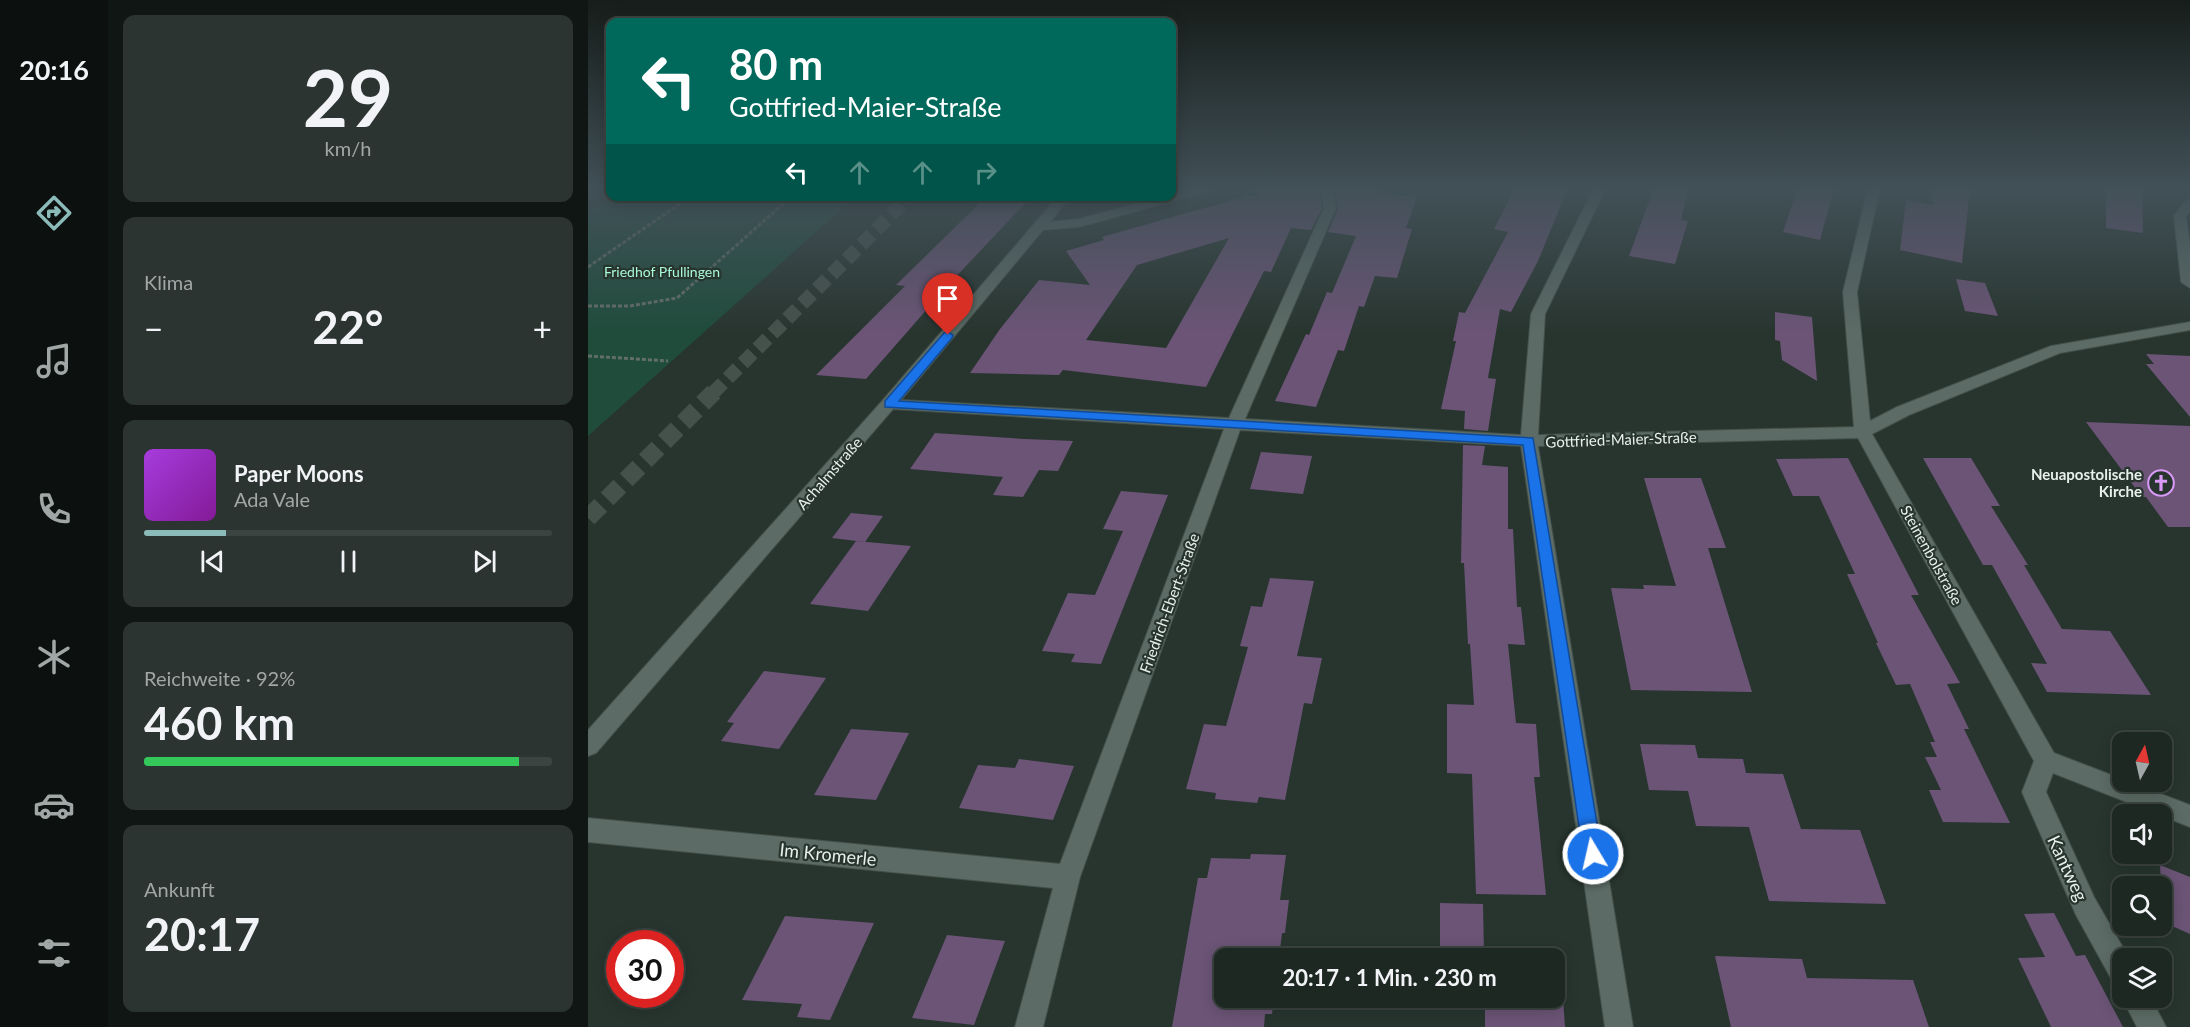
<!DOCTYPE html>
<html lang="de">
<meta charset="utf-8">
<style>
:root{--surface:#1e2823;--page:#2b3430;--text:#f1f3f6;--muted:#a1a6a6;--line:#3c4441;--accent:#8bbbb9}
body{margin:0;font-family:Lato,sans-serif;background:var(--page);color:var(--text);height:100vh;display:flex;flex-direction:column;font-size:22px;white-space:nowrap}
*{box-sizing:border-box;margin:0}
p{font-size:20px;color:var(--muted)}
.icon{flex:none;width:33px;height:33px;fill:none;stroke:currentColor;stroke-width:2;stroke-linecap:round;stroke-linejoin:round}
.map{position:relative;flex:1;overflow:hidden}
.side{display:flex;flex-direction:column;gap:15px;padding:15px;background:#101613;width:480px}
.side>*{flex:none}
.top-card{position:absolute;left:18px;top:18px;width:570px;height:183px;border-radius:12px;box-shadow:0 3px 15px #0003,0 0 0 2px var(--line);background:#00695c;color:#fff;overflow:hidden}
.needle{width:39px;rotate:8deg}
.tools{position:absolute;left:1524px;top:732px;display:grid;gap:12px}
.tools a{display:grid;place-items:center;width:60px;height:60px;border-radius:12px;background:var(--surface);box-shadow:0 3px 15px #0003,0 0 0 2px var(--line);font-size:30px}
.speed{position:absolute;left:18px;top:930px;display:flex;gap:12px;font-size:30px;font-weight:700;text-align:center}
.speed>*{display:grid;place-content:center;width:78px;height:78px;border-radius:50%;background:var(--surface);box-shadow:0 3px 15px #0003,0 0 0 2px var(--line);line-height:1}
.speed .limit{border:9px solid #d22;background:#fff;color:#111}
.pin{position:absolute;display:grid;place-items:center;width:51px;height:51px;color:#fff;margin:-62px -26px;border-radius:50% 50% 50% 0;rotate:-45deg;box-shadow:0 0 6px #0007}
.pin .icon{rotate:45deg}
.me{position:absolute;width:66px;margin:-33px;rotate:351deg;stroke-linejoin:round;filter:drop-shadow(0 0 4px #0008)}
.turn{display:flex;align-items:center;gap:21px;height:126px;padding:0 24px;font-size:27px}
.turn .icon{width:78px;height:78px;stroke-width:2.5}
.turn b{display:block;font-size:42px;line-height:51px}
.lanes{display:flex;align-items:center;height:57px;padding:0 24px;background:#0003;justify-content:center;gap:30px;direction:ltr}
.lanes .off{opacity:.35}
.big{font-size:45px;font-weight:700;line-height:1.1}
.side .card{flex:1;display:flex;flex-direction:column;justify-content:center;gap:9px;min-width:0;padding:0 21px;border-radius:12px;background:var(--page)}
.side .dial{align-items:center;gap:0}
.dial b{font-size:78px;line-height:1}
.song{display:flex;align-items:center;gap:18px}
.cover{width:72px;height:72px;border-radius:9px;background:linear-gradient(135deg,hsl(280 70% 55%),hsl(290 70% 35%))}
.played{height:6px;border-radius:3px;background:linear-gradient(90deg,var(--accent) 20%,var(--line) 20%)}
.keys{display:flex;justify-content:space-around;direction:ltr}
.heat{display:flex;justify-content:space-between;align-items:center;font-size:33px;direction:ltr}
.charge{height:9px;border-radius:4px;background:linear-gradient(90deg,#34c759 92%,var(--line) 0)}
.trip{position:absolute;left:626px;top:948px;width:351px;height:60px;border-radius:12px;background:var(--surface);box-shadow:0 3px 15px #0003,0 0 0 2px var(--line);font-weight:700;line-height:60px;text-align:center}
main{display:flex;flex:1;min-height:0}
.tab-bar{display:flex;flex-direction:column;width:108px;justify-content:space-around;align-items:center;background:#0c100e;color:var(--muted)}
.tab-bar .icon{width:42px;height:42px}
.tab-bar .on{color:var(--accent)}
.tab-bar b{font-size:27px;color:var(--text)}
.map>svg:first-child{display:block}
.green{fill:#204c3c}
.building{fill:#6b5476;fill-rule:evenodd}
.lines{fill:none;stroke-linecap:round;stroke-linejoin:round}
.major-tunnel-far1{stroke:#45514b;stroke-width:14;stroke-dasharray:14 7;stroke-linecap:butt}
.major-tunnel{stroke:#45514b;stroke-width:18;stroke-dasharray:18 9;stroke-linecap:butt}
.minor-casing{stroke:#44504a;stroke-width:2}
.path{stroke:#626e68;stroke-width:3;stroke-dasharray:4 2;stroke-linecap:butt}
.minor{fill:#5c6b65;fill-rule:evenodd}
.route{fill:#1a73e8;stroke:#114b97;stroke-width:1.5}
.labels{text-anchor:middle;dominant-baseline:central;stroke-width:4.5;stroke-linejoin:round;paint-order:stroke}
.far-park-label{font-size:14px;fill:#a9f8d7;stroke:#28352f}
.street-label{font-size:15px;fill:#e8f0ec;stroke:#28352f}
.poi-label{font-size:15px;font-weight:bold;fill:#e8f0ec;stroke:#28352f;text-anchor:end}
.near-street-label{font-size:18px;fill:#e8f0ec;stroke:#28352f}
</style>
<main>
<nav class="tab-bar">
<b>20:16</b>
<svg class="icon on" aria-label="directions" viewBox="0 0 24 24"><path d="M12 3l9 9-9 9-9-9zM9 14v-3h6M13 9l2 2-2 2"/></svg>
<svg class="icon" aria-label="music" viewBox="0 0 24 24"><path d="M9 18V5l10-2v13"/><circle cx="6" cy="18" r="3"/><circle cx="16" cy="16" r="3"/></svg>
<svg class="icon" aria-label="phone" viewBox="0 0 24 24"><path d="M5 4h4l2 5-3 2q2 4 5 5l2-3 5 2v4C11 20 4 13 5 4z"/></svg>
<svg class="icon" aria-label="climate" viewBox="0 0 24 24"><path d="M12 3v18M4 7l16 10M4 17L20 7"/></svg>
<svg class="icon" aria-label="car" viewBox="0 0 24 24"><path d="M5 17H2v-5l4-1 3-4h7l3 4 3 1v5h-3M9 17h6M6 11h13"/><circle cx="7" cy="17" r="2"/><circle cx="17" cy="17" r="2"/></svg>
<svg class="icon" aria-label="filters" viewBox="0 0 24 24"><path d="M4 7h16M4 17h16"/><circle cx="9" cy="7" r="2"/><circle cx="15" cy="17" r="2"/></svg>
</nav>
<section class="side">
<div class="card dial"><b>29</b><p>km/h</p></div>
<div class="card"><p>Klima</p>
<div class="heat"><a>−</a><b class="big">22°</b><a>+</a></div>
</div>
<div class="card">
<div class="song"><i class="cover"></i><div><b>Paper Moons</b><p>Ada Vale</p></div></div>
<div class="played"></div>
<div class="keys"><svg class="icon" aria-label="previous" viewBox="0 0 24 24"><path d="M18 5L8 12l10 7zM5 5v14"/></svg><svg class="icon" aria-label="pause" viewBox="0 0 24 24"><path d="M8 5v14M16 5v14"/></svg><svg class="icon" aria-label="next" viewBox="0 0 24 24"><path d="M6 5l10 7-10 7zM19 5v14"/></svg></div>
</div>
<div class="card"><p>Reichweite · 92%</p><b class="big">460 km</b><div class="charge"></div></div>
<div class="card"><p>Ankunft</p><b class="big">20:17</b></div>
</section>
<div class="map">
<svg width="1602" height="1027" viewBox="0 0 1602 1027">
<rect width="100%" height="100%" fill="#28352f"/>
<polygon class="green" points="27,197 267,197 0,436 0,211"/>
<g class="building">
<path d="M663,188H731L734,208L723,230L703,228L683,272L676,271L618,387L475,370L471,375L382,373L412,329L451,280L502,285L478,251L516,240L514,237L659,196H672ZM641,238L578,348L498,340L549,265Z"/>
<polygon points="747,188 791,188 792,194 829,197 818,228 824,229 809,278 787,276 776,307 771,306 756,351 750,350 728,407 687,401 718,334 721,335 739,292 744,293 768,236 740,232 750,209"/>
<polygon points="927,188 980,188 950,261 923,312 912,309 900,378 908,379 900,431 876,429 877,411 853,409 868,341 865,341 871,312 877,313 920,232 906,229"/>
<polygon points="1066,188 1100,188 1093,220 1100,221 1087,264 1041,256"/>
<polygon points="1210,188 1246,188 1232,240 1195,232"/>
<polygon points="1344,188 1382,188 1374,263 1312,250 1318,200 1345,205"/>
<polygon points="1518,188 1554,188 1555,233 1518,228"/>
<polygon points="399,196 444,196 362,283 278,379 228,375 317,286 308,285"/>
<polygon points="1368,279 1397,283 1410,316 1377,311"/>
<polygon points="1187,312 1224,317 1229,381 1194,360 1192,341 1187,340"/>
<polygon points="1558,354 1602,356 1602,417 1558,364 1566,364"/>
<polygon points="1498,422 1602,426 1602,527 1580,527 1558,497 1554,497"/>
<polygon points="347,433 437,439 485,441 470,471 451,470 435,497 405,495 415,477 322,469"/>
<polygon points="875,445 897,446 894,465 920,467 920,529 925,529 929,607 933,607 937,645 920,644 928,723 948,724 952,777 946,777 958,895 888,894 884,774 859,773 859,704 886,705 882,644 880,644 876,563 873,563"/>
<polygon points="673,452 724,456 715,494 662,489"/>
<polygon points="1260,458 1331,595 1323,595 1372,683 1359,684 1381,729 1376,729 1422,823 1355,822 1341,790 1353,790 1337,757 1349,757 1342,742 1347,742 1322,684 1308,685 1288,643 1290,643 1259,574 1267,574 1231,496 1205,496 1188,459"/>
<polygon points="1335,458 1383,458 1412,506 1403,506 1440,565 1436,565 1474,629 1522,631 1563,695 1459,692 1443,663 1459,664 1404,565 1395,565"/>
<polygon points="1056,478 1113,478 1138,548 1120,548 1164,692 1043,690 1023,588 1056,589 1055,585 1088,586"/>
<polygon points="533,491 580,495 513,664 483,662 487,654 454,651 480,593 507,595 535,531 515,529"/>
<polygon points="263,513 295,516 277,542 244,538"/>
<polygon points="268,541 323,546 280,611 222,604"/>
<polygon points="682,578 726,581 709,656 734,658 724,704 716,703 697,800 671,797 669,803 627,799 628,793 598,789 616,724 638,726 660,647 652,646 663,606 674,607"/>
<polygon points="176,671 238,678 191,749 133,741 146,723 139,722"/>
<polygon points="263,729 321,733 288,800 226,795"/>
<polygon points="1052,744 1107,745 1110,758 1155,759 1158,773 1195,774 1213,829 1272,830 1298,904 1181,901 1161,827 1108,826 1100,791 1061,790"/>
<polygon points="431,759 486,766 465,820 371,808 390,765 427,768"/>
<polygon points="663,854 698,855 692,900 701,900 697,933 694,933 691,958 636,958 636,998 686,998 684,1014 677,1014 676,1027 584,1027 610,878 619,878 623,858 662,859"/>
<polygon points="1572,865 1602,877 1602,934 1575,922"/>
<polygon points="852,903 895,904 896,953 852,951"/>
<polygon points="1466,913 1488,956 1497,955 1535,1027 1463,1027 1430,958 1457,957 1436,914"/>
<polygon points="197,916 286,923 242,1020 209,1017 214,1004 154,1000"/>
<polygon points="359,935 417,941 386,1025 324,1018"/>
<polygon points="1127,956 1214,959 1219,978 1325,980 1341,1027 1143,1027"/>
<polygon points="897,998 975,998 977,1027 897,1027"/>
</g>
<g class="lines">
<polyline class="major-tunnel-far1" points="125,393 322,196"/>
<polyline class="major-tunnel" points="0,518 126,392"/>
<g class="minor-casing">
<g id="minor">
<polygon points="608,188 627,188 625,190 491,227 455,230 313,400 641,418 736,208 733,188 745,188 748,208 657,419 933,435 943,314 1006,188 1018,188 957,314 950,435 1266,427 1255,292 1280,188 1292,188 1269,292 1282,421 1309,407 1463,346 1602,322 1602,330 1472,353 1321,415 1284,434 1466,753 1534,779 1534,782 1542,782 1602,805 1602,827 1465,773 1458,792 1506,897 1541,958 1534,958 1534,986 1525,982 1488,915 1434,792 1446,761 1270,438 950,446 1045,1027 1017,1027 933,446 652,430 492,877 455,1027 427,1027 465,888 0,842 0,818 472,864 636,429 305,409 8,753 0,756 0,730 295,400 470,196 483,196 462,222 491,219 576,196 584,196 584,194"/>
<polygon points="1602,199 1602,211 1598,216 1602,245 1602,288 1593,282 1586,216 1598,200"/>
<polygon points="1534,998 1563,998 1578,1027 1549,1027"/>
</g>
</g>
<g class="path">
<polyline points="0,267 103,196"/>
<polyline points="0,306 42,306 89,298 204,196"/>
<polyline points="0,356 80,361"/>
</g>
<use href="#minor" class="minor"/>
</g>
<linearGradient id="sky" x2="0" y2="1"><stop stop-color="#161d1a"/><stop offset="0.57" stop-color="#425158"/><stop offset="1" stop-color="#425158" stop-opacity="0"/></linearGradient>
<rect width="1602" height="332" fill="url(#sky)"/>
<polygon class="route" points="360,332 365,335 364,338 311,401 945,438 1014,854 1011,860 1005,863 998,860 995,854 935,445 297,407 297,401 356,333"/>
<defs>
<g id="church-ring" transform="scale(1.35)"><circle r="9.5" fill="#28352f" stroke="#d99af7" stroke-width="1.5"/><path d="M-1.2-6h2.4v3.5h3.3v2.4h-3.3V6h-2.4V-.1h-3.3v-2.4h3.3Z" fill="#d99af7"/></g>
</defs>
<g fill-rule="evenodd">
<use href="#church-ring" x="1573" y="483"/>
</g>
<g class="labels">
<g class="far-park-label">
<text x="74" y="271">Friedhof Pfullingen</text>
</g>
<g class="street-label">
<text transform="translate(1033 439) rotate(-2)">Gottfried-Maier-Straße</text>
<text transform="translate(241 473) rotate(-49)">Achalmstraße</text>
<text transform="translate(1344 555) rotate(61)">Steinenbolstraße</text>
<text transform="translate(581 603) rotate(-70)">Friedrich-Ebert-Straße</text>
</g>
<g class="poi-label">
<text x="1554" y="474">Neuapostolische<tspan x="1554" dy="17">Kirche</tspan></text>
</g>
<g class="near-street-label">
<text transform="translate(240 854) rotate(6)">Im Kromerle</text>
<text transform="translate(1480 868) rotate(65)">Kantweg</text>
</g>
</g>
</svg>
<div class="tools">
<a><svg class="needle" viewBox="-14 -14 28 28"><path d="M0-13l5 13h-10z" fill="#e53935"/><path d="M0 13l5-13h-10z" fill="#a1a6a6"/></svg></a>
<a><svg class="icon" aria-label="sound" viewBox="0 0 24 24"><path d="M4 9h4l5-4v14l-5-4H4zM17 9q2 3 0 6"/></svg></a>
<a><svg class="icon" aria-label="search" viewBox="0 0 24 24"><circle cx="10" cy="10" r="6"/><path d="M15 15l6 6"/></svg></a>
<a><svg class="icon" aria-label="layers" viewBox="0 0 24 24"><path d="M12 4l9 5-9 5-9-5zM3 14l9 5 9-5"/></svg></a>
</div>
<div class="speed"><div class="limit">30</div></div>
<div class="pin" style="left:360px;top:335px;background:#d93025"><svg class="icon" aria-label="arrive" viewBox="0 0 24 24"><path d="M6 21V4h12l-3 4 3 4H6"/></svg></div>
<svg class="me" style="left:1005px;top:854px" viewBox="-20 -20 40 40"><circle r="17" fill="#1a73e8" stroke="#fff" stroke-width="3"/><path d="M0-11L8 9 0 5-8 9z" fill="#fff"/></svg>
<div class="trip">20:17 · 1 Min. · 230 m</div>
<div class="top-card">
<div class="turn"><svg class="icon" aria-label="left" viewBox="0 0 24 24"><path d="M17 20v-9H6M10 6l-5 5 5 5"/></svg><div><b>80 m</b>Gottfried-Maier-Straße</div></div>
<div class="lanes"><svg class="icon" aria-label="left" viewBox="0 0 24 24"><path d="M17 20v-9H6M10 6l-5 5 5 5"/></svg><svg class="icon off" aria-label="ahead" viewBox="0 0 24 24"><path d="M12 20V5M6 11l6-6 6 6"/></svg><svg class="icon off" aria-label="ahead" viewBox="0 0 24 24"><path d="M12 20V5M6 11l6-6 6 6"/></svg><svg class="icon off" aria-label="right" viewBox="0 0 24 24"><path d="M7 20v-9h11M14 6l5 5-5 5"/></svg></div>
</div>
</div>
</main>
